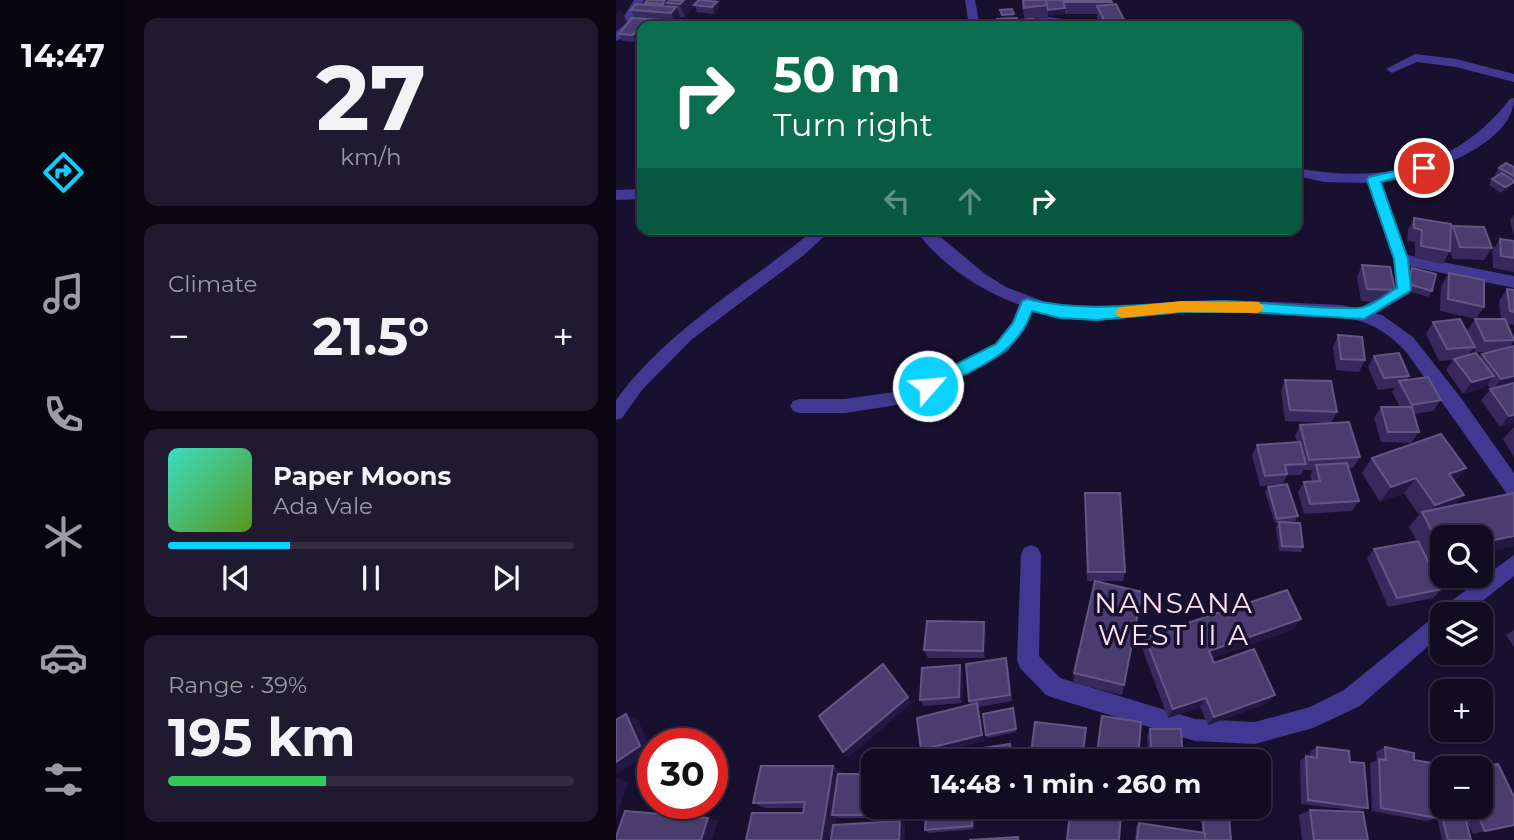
<!DOCTYPE html>
<meta charset="utf-8">
<style>
:root{--surface:#120c23;--page:#1f1a30;--text:#f1f3f6;--muted:#9c9ba6;--line:#312c41;--accent:#0ad1ff}
body{margin:0;font-family:Montserrat,sans-serif;background:var(--page);color:var(--text);height:100vh;display:flex;flex-direction:column;font-size:26px;white-space:nowrap}
*{box-sizing:border-box;margin:0}
p{font-size:23px;color:var(--muted)}
.icon{flex:none;width:38px;height:38px;fill:none;stroke:currentColor;stroke-width:2;stroke-linecap:round;stroke-linejoin:round}
.map{position:relative;flex:1;overflow:hidden}
.panel{display:flex;flex-direction:column;gap:18px;padding:18px;background:#0a0713;width:490px}
.panel>*{flex:none}
.banner{position:absolute;left:21px;top:21px;width:665px;height:214px;border-radius:14px;box-shadow:0 2px 5px #0004,0 0 0 2px var(--line);background:#0b6e4f;color:#fff;overflow:hidden}
.fabs{position:absolute;left:814px;top:525px;display:grid;gap:14px}
.fabs a{display:grid;place-items:center;width:63px;height:63px;border-radius:14px;background:var(--surface);box-shadow:0 2px 5px #0004,0 0 0 2px var(--line);font-size:35px}
.speed{position:absolute;left:21px;top:728px;display:flex;gap:14px;font-size:35px;font-weight:700;text-align:center}
.speed>*{display:grid;place-content:center;width:91px;height:91px;border-radius:50%;background:var(--surface);box-shadow:0 2px 5px #0004,0 0 0 2px var(--line);line-height:1}
.speed .limit{border:10px solid #d22;background:#fff;color:#111}
.pin{position:absolute;display:grid;place-items:center;width:60px;height:60px;color:#fff;margin:-30px;border:4px solid #fff;border-radius:50%;box-shadow:0 2px 7px #0007}
.me{position:absolute;width:77px;margin:-38px;rotate:63deg;stroke-linejoin:round;filter:drop-shadow(0 0 5px #0008)}
.turn{display:flex;align-items:center;gap:24px;height:147px;padding:0 21px;font-size:32px}
.turn .icon{width:91px;height:91px;stroke-width:2.5}
.turn b{display:block;font-size:49px;line-height:60px}
.lanes{display:flex;align-items:center;height:66px;padding:0 21px;background:#0003;justify-content:center;gap:35px;direction:ltr}
.lanes .off{opacity:.35}
.big{font-size:52px;font-weight:700;line-height:1.1}
.panel .widget{flex:1;display:flex;flex-direction:column;justify-content:center;gap:10px;min-width:0;padding:0 24px;border-radius:14px;background:var(--page)}
.panel .dial{align-items:center;gap:0}
.dial b{font-size:91px;line-height:1}
.song{display:flex;align-items:center;gap:21px}
.cover{width:84px;height:84px;border-radius:10px;background:linear-gradient(135deg,hsl(170 70% 55%),hsl(90 70% 35%))}
.played{height:7px;border-radius:4px;background:linear-gradient(90deg,var(--accent) 30%,var(--line) 30%)}
.keys{display:flex;justify-content:space-around;direction:ltr}
.heat{display:flex;justify-content:space-between;align-items:center;font-size:38px;direction:ltr}
.charge{height:10px;border-radius:5px;background:linear-gradient(90deg,#34c759 39%,var(--line) 0)}
.trip{position:absolute;left:245px;top:749px;width:410px;height:70px;border-radius:14px;background:var(--surface);box-shadow:0 2px 5px #0004,0 0 0 2px var(--line);font-weight:700;line-height:70px;text-align:center}
main{display:flex;flex:1;min-height:0}
.tab-bar{display:flex;flex-direction:column;width:126px;justify-content:space-around;align-items:center;background:#07050e;color:var(--muted)}
.tab-bar .icon{width:49px;height:49px}
.tab-bar .on{color:var(--accent)}
.tab-bar b{font-size:32px;color:var(--text)}
.map>svg:first-child{display:block}
.lines{fill:none;stroke-linecap:round;stroke-linejoin:round}
.minor{fill:#433891;fill-rule:evenodd}
.tertiary{fill:#433891;fill-rule:evenodd}
.wall{fill:#37295d;fill-rule:evenodd}
.shaded-wall{fill:#231743}
.building{fill:#4a3c6f;stroke:#625685;stroke-width:2}
.route{fill:#0ad1ff;stroke:#0688a6;stroke-width:2}
.slow{fill:#f59e0b}
.labels{text-anchor:middle;dominant-baseline:central;stroke-width:7;stroke-linejoin:round;paint-order:stroke}
.quarter-label{font-size:28px;letter-spacing:2px;fill:#ffe0f1;stroke:#18102f}
</style>
<main>
<nav class="tab-bar">
<b>14:47</b>
<svg class="icon on" aria-label="directions" viewBox="0 0 24 24"><path d="M12 3l9 9-9 9-9-9zM9 14v-3h6M13 9l2 2-2 2"/></svg>
<svg class="icon" aria-label="music" viewBox="0 0 24 24"><path d="M9 18V5l10-2v13"/><circle cx="6" cy="18" r="3"/><circle cx="16" cy="16" r="3"/></svg>
<svg class="icon" aria-label="phone" viewBox="0 0 24 24"><path d="M5 4h4l2 5-3 2q2 4 5 5l2-3 5 2v4C11 20 4 13 5 4z"/></svg>
<svg class="icon" aria-label="climate" viewBox="0 0 24 24"><path d="M12 3v18M4 7l16 10M4 17L20 7"/></svg>
<svg class="icon" aria-label="car" viewBox="0 0 24 24"><path d="M5 17H2v-5l4-1 3-4h7l3 4 3 1v5h-3M9 17h6M6 11h13"/><circle cx="7" cy="17" r="2"/><circle cx="17" cy="17" r="2"/></svg>
<svg class="icon" aria-label="filters" viewBox="0 0 24 24"><path d="M4 7h16M4 17h16"/><circle cx="9" cy="7" r="2"/><circle cx="15" cy="17" r="2"/></svg>
</nav>
<section class="panel">
<div class="widget dial"><b>27</b><p>km/h</p></div>
<div class="widget"><p>Climate</p>
<div class="heat"><a>−</a><b class="big">21.5°</b><a>+</a></div>
</div>
<div class="widget">
<div class="song"><i class="cover"></i><div><b>Paper Moons</b><p>Ada Vale</p></div></div>
<div class="played"></div>
<div class="keys"><svg class="icon" aria-label="previous" viewBox="0 0 24 24"><path d="M18 5L8 12l10 7zM5 5v14"/></svg><svg class="icon" aria-label="pause" viewBox="0 0 24 24"><path d="M8 5v14M16 5v14"/></svg><svg class="icon" aria-label="next" viewBox="0 0 24 24"><path d="M6 5l10 7-10 7zM19 5v14"/></svg></div>
</div>
<div class="widget"><p>Range · 39%</p><b class="big">195 km</b><div class="charge"></div></div>
</section>
<div class="map">
<svg width="898" height="840" viewBox="0 0 898 840">
<rect width="100%" height="100%" fill="#18102f"/>
<g class="lines">
<g class="minor">
<polygon points="18,0 28,0 6,38 0,41 0,29"/>
<polygon points="349,0 359,0 364,26 353,26"/>
<polygon points="432,17 454,20 464,26 432,23 380,26 386,23"/>
<polygon points="799,54 840,59 898,74 898,82 840,67 801,62 776,73 770,69"/>
<path d="M898,98C898,146 805,177 765,182L791,255L898,276V288L793,266L796,290L793,294L754,317H742L740,313L742,309L780,287L778,259L752,183L708,182L681,176V168C764,184 840,169 894,99Z"/>
<path d="M199,229H216L188,255L75,340L26,390L6,418L0,420V400C53,328 131,285 199,229Z"/>
<polygon points="411,298 419,304 409,329 391,352 294,403 229,413 183,413 177,411 174,406 177,401 183,399 229,399 285,391 379,344 396,322 405,300"/>
<polygon points="415,545 422,548 425,554 423,656 444,678 579,719 639,722 694,707 728,690 825,611 827,607 898,555 898,576 850,614 826,614 826,634 744,706 697,728 639,744 579,741 438,698 430,695 404,668 401,660 405,554 408,548"/>
</g>
<g class="tertiary">
<polygon points="26,189 26,199 0,200 0,190"/>
<path d="M299,229H315L369,274L390,287L432,303L482,308L567,301H636L726,305L766,315L797,337L845,398L898,473V496L891,494L791,353C757,315 727,316 680,315C646,314 613,311 579,312C547,313 516,319 484,320C419,321 337,284 299,229Z"/>
</g>
</g>
<g class="wall">
<polygon points="49,0 105,0 102,4 103,8 98,14 81,12 79,6 69,17 64,17 64,20 71,20 26,26 26,39 25,37 21,42 6,41 3,34 19,19 15,10 29,4 29,3"/>
<polygon points="406,0 447,0 449,8 449,0 495,0 495,5 511,26 484,26 481,19 481,14 449,14 432,16 432,18 417,19 405,26 409,20 406,8"/>
<polygon points="898,167 898,182 895,187 885,193 873,185 876,179 882,176 879,175 883,168"/>
<polygon points="898,215 898,236 894,221"/>
<polygon points="798,218 835,230 837,226 876,248 868,260 837,259 834,251 827,264 799,258 799,242 791,241 792,230"/>
<polygon points="884,239 898,241 898,272 877,268 876,251"/>
<polygon points="746,265 779,290 772,303 745,301 741,277"/>
<polygon points="796,268 816,291 812,297 789,290 793,274"/>
<polygon points="833,273 868,307 860,319 824,311 825,286"/>
<path d="M891,289L898,290V325L892,324L898,338V341L894,347L898,423L884,427L865,400L875,389L871,384L869,387L847,394L830,370L837,360L823,361L810,334L817,322L851,331L859,319H885L883,301ZM858,348L860,352H873L866,354L863,357L853,354Z"/>
<polygon points="722,335 749,360 743,372 720,370 717,347"/>
<polygon points="758,356 793,376 791,380 825,400 817,411 798,414 803,432 795,443 765,442 758,418 765,407 784,407 776,392 779,388 762,390 752,367"/>
<polygon points="669,380 721,412 715,423 669,421 665,391"/>
<polygon points="684,425 744,457 737,468 732,468 743,501 736,511 688,514 682,492 688,482 696,482 694,475 697,470 688,470 688,469 685,475 671,475 666,485 644,486 636,455 641,445 681,442 679,436"/>
<polygon points="897,428 898,428 898,457 887,439"/>
<polygon points="756,458 850,468 838,482 848,495 838,506 898,546 864,553 864,537 826,537 826,576 857,576 849,583 826,588 826,589 817,598 772,607 751,558 758,549 801,541 793,527 803,515 788,493 764,502 746,473"/>
<polygon points="652,487 682,516 679,521 669,522 687,547 685,552 663,551 660,527 662,523 659,523 649,492"/>
<polygon points="469,493 509,572 507,581 471,581"/>
<polygon points="685,619 676,630 596,658 598,663 659,695 650,704 592,725 584,707 552,718 526,648 529,637"/>
<polygon points="368,622 370,629 369,658 312,658 308,650"/>
<polygon points="898,630 898,647 890,635"/>
<polygon points="344,665 347,672 346,703 308,706 304,700"/>
<polygon points="392,665 396,701 362,707 368,741 309,755 354,705 353,701"/>
<polygon points="458,673 508,685 506,695 457,683"/>
<polygon points="397,708 400,732 371,738 370,735"/>
<polygon points="534,729 567,761 533,761 531,735"/>
<polygon points="701,747 734,762 752,808 743,811 685,804 684,761 690,756 694,757 694,752"/>
<polygon points="769,747 798,760 820,810 824,808 846,808 845,807 864,807 898,825 857,834 848,815 855,840 826,840 821,818 810,821 756,811 754,763 761,760 760,752"/>
<polygon points="217,766 227,773 227,774 257,807 266,807 264,818 223,818 220,817 219,825 284,821 289,824 288,840 130,840 187,813 188,808 150,808 137,803"/>
<polygon points="310,807 359,807 359,829 313,833 309,830"/>
<polygon points="409,807 466,807 453,817 410,811"/>
<polygon points="584,807 612,807 615,840 519,840 520,827 523,823 586,832"/>
<polygon points="694,810 752,840 686,840 683,815"/>
</g>
<g class="shaded-wall">
<polygon points="49,0 61,0 51,3 54,13 51,13 47,4"/>
<polygon points="68,0 84,0 69,17 64,4"/>
<polygon points="100,0 105,0 102,4 103,8 98,14 96,7 101,2"/>
<polygon points="60,7 65,19 60,26 55,13"/>
<polygon points="449,8 449,14 432,16 432,10"/>
<polygon points="5,9 11,22 0,32 0,14"/>
<polygon points="398,14 399,20 387,22 386,15"/>
<polygon points="29,21 22,32 25,37 21,42 17,35"/>
<polygon points="898,182 895,187 885,193 889,187"/>
<polygon points="878,376 869,387 847,394 856,382"/>
<polygon points="898,376 898,385 876,390 885,379"/>
<polygon points="898,415 898,423 884,427 893,416"/>
<polygon points="850,468 837,483 833,474"/>
<polygon points="800,478 788,493 764,502 775,487"/>
<polygon points="848,495 835,509 808,518 819,505"/>
<polygon points="898,536 898,546 864,553 864,543"/>
<polygon points="838,576 857,576 849,583 825,588"/>
<polygon points="685,619 676,630 588,661 593,651"/>
<polygon points="368,622 370,629 369,658 367,651"/>
<polygon points="344,665 347,672 346,703 343,697"/>
<polygon points="659,695 650,704 592,725 598,717"/>
<polygon points="292,697 296,703 233,757 227,752"/>
<polygon points="590,698 584,707 552,718 557,709"/>
<polygon points="361,703 363,709 368,741 309,755 305,750"/>
<polygon points="10,714 22,720 36,751 0,775 0,762"/>
<polygon points="217,766 227,773 220,815 216,815 220,817 217,840 205,840"/>
<polygon points="0,778 12,782 0,820"/>
<polygon points="260,807 266,807 264,818 259,815"/>
<polygon points="356,807 359,807 359,829 356,826"/>
<polygon points="92,818 102,821 96,840 85,840"/>
<polygon points="284,821 289,824 288,840 283,840"/>
</g>
<g class="building">
<polygon points="31,0 49,0 47,4 29,3"/>
<polygon points="54,0 68,0 64,4 51,3"/>
<polygon points="83,0 84,0 101,2 96,7 78,5"/>
<polygon points="407,0 430,0 432,5 408,8"/>
<polygon points="430,0 447,0 449,8 432,10"/>
<polygon points="449,0 495,0 496,2 449,2"/>
<polygon points="20,4 60,7 55,13 15,10"/>
<polygon points="500,4 511,26 491,26 481,6"/>
<polygon points="396,9 398,14 386,15 384,10"/>
<polygon points="16,18 44,20 40,26 26,26 26,32 22,32 29,21 17,35 3,34"/>
<polygon points="401,18 402,26 382,26 381,19"/>
<polygon points="417,19 417,24 432,23 432,26 405,26 404,20"/>
<polygon points="48,20 71,20 68,26 44,26"/>
<polygon points="890,163 898,167 898,176 883,168"/>
<polygon points="886,173 898,181 898,182 889,187 876,179"/>
<polygon points="798,218 835,224 834,251 805,246 806,230 798,228"/>
<polygon points="837,226 868,227 876,248 844,247"/>
<polygon points="884,239 898,241 898,258 885,256"/>
<polygon points="746,265 774,267 779,290 751,289"/>
<polygon points="796,268 820,274 816,291 792,284"/>
<polygon points="833,273 868,280 868,307 832,299"/>
<polygon points="891,289 898,290 898,312 894,311"/>
<polygon points="844,319 859,347 831,349 817,322"/>
<polygon points="859,319 889,319 898,340 869,341"/>
<polygon points="722,335 746,337 749,360 725,359"/>
<polygon points="898,346 898,376 885,379 866,354"/>
<polygon points="783,353 793,376 768,378 758,356"/>
<polygon points="860,353 878,376 856,382 838,359"/>
<polygon points="812,377 825,400 796,405 783,381"/>
<polygon points="669,380 715,381 721,412 674,410"/>
<polygon points="898,383 898,415 893,416 874,389"/>
<polygon points="765,407 796,407 803,432 772,432"/>
<polygon points="733,422 744,457 693,460 684,425"/>
<polygon points="825,434 850,468 833,474 848,495 819,505 800,478 775,487 756,458"/>
<polygon points="684,442 690,464 669,465 671,474 649,476 641,445"/>
<polygon points="731,463 743,501 694,504 688,482 704,481 700,465"/>
<polygon points="671,484 682,516 661,519 652,487"/>
<polygon points="469,493 504,493 509,572 472,572"/>
<polygon points="898,493 898,536 864,543 864,537 826,537 826,551 806,512"/>
<polygon points="663,522 684,523 687,547 666,546"/>
<polygon points="802,541 826,589 781,598 758,549"/>
<polygon points="479,581 526,592 508,685 458,673"/>
<polygon points="671,590 685,619 593,651 598,663 638,649 659,695 598,717 590,698 557,709 529,637"/>
<polygon points="311,621 368,622 367,651 308,650"/>
<polygon points="390,658 394,695 353,701 350,664"/>
<polygon points="267,664 292,697 227,752 203,716"/>
<polygon points="344,665 343,697 304,700 306,668"/>
<polygon points="361,703 366,735 305,750 301,718"/>
<polygon points="397,708 400,729 370,735 367,714"/>
<polygon points="10,714 24,746 0,762 0,720"/>
<polygon points="486,716 525,722 522,761 487,761 480,760"/>
<polygon points="419,722 470,728 466,761 414,761"/>
<polygon points="534,729 565,729 567,761 536,761"/>
<polygon points="394,744 396,761 361,761 360,749"/>
<polygon points="701,747 733,751 734,762 748,763 752,808 692,800 690,756 701,758"/>
<polygon points="769,747 798,753 798,760 817,763 821,818 765,808 763,759 770,760"/>
<polygon points="882,764 898,797 898,825 869,831 858,807 864,807 864,768 863,768"/>
<polygon points="145,766 217,766 205,840 130,840 136,813 187,813 189,802 137,803"/>
<polygon points="222,774 257,774 257,807 260,807 259,815 216,815"/>
<polygon points="310,807 356,807 356,826 309,830"/>
<polygon points="414,807 466,807 466,811 505,815 503,840 451,840 454,812"/>
<polygon points="586,807 612,807 615,840 589,840 589,833 588,833"/>
<polygon points="824,808 847,808 855,840 832,840"/>
<polygon points="694,810 747,812 752,840 698,840"/>
<polygon points="9,811 92,818 85,840 0,840 0,837"/>
<polygon points="284,821 283,840 215,840 217,825"/>
<polygon points="523,823 589,833 589,840 521,840"/>
<polygon points="402,837 402,840 353,840"/>
</g>
<path class="route" d="M808,164L814,168L813,170L765,182L792,259L795,290L748,319L632,312H566L481,320L444,318L416,311C399,358 359,368 318,390L312,392L304,386L307,381L380,344L397,323L406,301L411,299C477,315 542,301 609,301C653,302 699,310 743,308C755,307 770,294 781,288L778,259L751,180L753,177Z"/>
<polygon class="slow" points="566,301 642,302 649,307 642,313 566,312 505,318 498,312 505,307"/>
<g class="labels">
<g class="quarter-label">
<text x="558" y="603">NANSANA<tspan x="558" dy="32">WEST II A</tspan></text>
</g>
</g>
</svg>
<div class="fabs">
<a><svg class="icon" aria-label="search" viewBox="0 0 24 24"><circle cx="10" cy="10" r="6"/><path d="M15 15l6 6"/></svg></a>
<a><svg class="icon" aria-label="layers" viewBox="0 0 24 24"><path d="M12 4l9 5-9 5-9-5zM3 14l9 5 9-5"/></svg></a>
<a>+</a>
<a>−</a>
</div>
<div class="speed"><div class="limit">30</div></div>
<div class="pin" style="left:808px;top:168px;background:#d93025"><svg class="icon" aria-label="arrive" viewBox="0 0 24 24"><path d="M6 21V4h12l-3 4 3 4H6"/></svg></div>
<svg class="me" style="left:312px;top:386px" viewBox="-20 -20 40 40"><circle r="17" fill="#0ad1ff" stroke="#fff" stroke-width="3"/><path d="M0-11L8 9 0 5-8 9z" fill="#fff"/></svg>
<div class="trip">14:48 · 1 min · 260 m</div>
<div class="banner">
<div class="turn"><svg class="icon" aria-label="right" viewBox="0 0 24 24"><path d="M7 20v-9h11M14 6l5 5-5 5"/></svg><div><b>50 m</b>Turn right</div></div>
<div class="lanes"><svg class="icon off" aria-label="left" viewBox="0 0 24 24"><path d="M17 20v-9H6M10 6l-5 5 5 5"/></svg><svg class="icon off" aria-label="ahead" viewBox="0 0 24 24"><path d="M12 20V5M6 11l6-6 6 6"/></svg><svg class="icon" aria-label="right" viewBox="0 0 24 24"><path d="M7 20v-9h11M14 6l5 5-5 5"/></svg></div>
</div>
</div>
</main>
